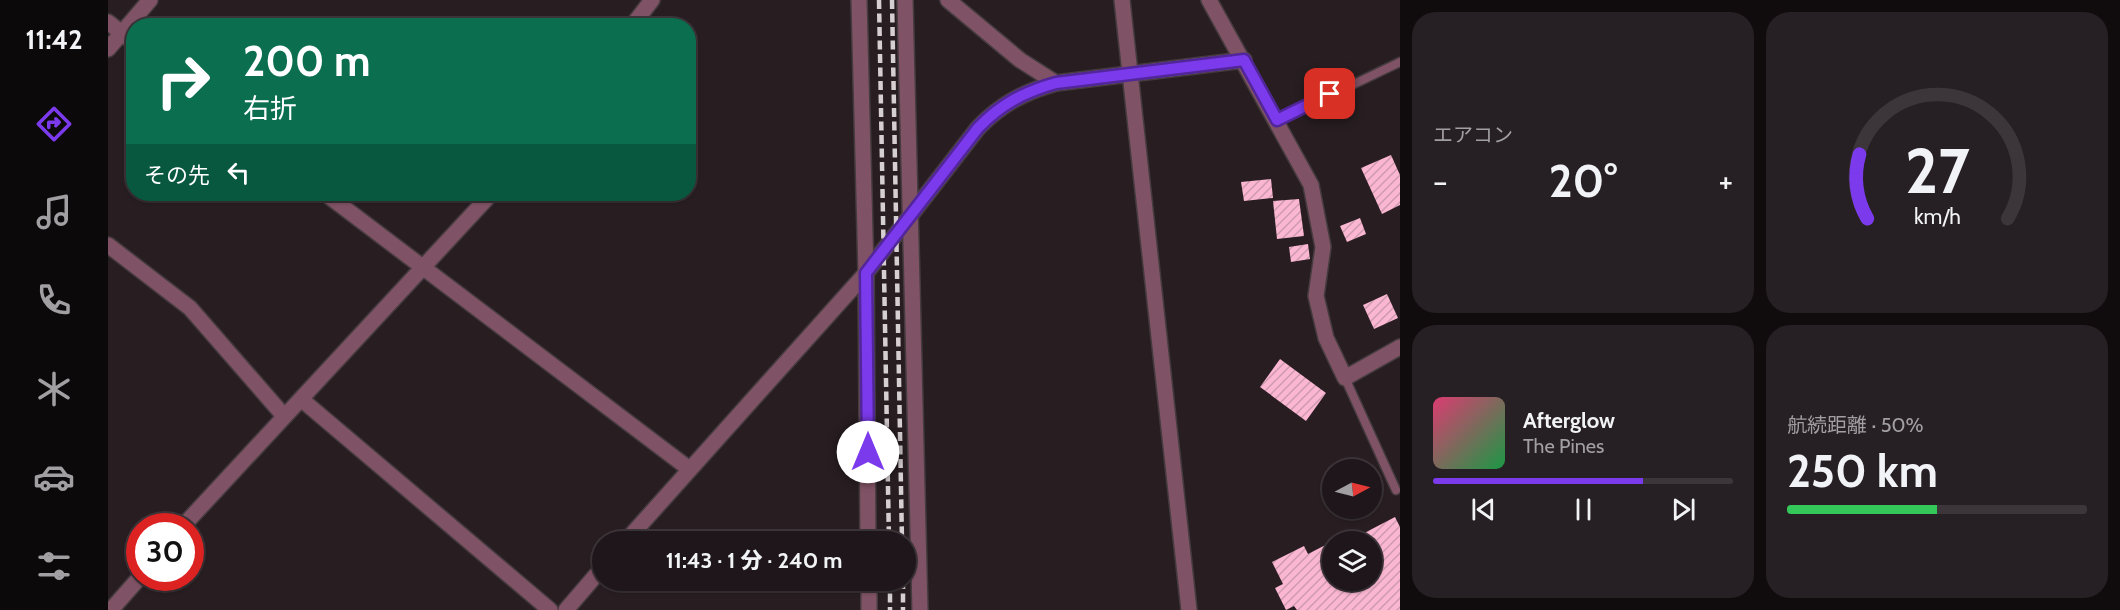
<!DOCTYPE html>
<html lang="ja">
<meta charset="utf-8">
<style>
:root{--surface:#1e161a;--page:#261f23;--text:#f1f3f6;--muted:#a19fa2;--line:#3c3539;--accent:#7c3aed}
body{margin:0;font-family:Cabin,"Noto Sans JP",sans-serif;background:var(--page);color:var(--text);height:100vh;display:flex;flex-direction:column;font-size:22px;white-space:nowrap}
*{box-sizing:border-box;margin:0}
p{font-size:20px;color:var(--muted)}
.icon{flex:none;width:33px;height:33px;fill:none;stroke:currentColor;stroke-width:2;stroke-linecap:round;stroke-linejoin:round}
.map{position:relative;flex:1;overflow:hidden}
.sheet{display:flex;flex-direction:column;gap:12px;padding:12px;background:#100c0e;width:720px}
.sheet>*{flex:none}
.hud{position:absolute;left:18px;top:18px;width:570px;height:183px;border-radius:24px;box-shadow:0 2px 4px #0004,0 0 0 2px var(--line);background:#0b6e4f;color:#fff;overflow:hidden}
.needle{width:39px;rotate:83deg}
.buttons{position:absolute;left:1214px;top:459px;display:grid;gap:12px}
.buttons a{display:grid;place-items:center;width:60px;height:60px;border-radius:50%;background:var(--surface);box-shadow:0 2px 4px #0004,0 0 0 2px var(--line);font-size:30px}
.speed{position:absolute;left:18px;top:513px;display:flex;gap:12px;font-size:30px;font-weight:700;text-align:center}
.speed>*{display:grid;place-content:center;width:78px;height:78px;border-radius:50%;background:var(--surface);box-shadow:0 2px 4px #0004,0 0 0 2px var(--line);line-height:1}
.speed .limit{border:9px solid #d22;background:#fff;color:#111}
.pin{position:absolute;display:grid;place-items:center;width:51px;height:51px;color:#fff;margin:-26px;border-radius:12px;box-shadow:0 3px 9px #0006}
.me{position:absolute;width:66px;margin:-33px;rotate:0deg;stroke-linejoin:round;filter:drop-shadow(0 0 4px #0008)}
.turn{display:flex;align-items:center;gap:21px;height:126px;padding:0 18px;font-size:27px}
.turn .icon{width:78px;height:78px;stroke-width:2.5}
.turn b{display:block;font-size:42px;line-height:51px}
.then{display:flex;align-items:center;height:57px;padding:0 18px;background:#0003;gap:12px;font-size:22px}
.big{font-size:45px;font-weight:800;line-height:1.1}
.sheet .tile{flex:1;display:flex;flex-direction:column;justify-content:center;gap:9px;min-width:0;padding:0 21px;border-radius:24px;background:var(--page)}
.sheet .dial{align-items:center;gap:0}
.dial svg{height:156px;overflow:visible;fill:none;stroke:var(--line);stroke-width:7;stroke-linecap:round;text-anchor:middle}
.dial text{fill:var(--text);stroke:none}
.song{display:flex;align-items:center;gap:18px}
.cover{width:72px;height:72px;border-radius:9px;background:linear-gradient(135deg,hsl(340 70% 55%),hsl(140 70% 35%))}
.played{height:6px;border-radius:3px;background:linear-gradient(90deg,var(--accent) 70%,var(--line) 70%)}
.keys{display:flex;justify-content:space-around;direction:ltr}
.heat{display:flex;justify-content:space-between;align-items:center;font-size:33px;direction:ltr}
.charge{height:9px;border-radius:4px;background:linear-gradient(90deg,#34c759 50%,var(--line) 0)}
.sheet .tiles{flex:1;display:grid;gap:12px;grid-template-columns:repeat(2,1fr)}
.trip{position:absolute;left:484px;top:531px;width:324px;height:60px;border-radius:30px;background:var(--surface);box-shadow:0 2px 4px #0004,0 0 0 2px var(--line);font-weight:800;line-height:60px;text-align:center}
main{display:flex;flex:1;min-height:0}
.tabs{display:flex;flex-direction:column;width:108px;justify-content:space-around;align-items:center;background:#0c090a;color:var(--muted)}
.tabs .icon{width:42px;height:42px}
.tabs .selected{color:var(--accent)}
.tabs b{font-size:27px;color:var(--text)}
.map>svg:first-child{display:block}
.building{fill:url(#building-hatch)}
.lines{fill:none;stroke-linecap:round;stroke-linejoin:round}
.service-casing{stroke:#443b3e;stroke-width:11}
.minor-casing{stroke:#443b3e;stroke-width:18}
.tertiary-casing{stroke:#443b3e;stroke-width:18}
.service{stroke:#805265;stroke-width:8}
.minor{stroke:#805265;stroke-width:15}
.tertiary{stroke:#805265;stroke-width:15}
.rail{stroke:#d6cfd1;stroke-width:4.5;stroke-dasharray:9 4.5;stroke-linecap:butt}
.route-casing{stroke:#51269a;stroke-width:15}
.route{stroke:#7c3aed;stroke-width:10}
</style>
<main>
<nav class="tabs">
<b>11:42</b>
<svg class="icon selected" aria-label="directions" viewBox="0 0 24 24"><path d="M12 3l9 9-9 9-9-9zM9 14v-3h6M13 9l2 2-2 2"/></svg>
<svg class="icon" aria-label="music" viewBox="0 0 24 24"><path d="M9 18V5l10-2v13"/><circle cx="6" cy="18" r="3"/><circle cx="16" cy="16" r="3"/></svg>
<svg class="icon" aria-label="phone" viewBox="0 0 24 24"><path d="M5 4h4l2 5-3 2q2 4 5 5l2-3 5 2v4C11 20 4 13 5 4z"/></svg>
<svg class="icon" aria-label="climate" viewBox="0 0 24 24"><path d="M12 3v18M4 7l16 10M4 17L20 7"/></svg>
<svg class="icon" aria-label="car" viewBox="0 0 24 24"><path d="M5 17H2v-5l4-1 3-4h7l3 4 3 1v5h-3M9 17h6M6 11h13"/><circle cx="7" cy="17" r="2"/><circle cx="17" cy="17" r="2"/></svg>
<svg class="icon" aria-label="filters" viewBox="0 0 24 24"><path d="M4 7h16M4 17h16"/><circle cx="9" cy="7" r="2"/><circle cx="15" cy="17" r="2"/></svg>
</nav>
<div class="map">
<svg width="1292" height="610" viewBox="0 0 1292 610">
<defs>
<pattern id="building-hatch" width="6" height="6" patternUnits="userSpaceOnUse" patternTransform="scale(1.5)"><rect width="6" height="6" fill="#fbb6d2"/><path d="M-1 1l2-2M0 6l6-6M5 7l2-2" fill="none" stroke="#ce9aaf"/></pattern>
</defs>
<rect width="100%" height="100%" fill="#281e22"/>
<g class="building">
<polygon points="1283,155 1292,175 1292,205 1274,214 1253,168"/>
<polygon points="1163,179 1165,198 1136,201 1133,182"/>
<polygon points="1191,199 1196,236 1169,239 1165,201"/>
<polygon points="1252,218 1258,234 1239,242 1232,226"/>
<polygon points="1200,244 1202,259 1183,262 1181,247"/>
<polygon points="1279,294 1290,318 1266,329 1255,305"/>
<polygon points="1172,359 1218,393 1198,421 1152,387"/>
<polygon points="1287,517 1292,527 1292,610 1189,610 1186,606 1178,610 1167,588 1175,584 1164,562 1196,546 1200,554 1235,536 1238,542 1224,542 1224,580 1263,580 1263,542 1239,542"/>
</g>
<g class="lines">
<g class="service-casing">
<g id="service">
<polyline points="1169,121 1292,62"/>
<polyline points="1237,378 1288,490"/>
</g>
</g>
<g class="minor-casing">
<g id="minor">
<polyline points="751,0 758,273 760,542"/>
<polyline points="797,0 812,610"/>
<polyline points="840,0 912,60 948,83"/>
<polyline points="1101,0 1203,185 1215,247 1208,296 1218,338 1237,378 1292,347"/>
<polyline points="0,22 26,43"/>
<polyline points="524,26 544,0"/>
<polyline points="0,49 42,0"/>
<polyline points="218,194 580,468"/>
<polyline points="0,245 82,308 176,416"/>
<polyline points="193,399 442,610"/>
<polyline points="75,526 383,194"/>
<path d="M517,542L758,273L870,128C893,104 916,92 948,83L1136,60"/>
<polyline points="761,580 761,610"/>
<polyline points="3,610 32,577"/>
<polyline points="458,610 495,567"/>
</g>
</g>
<g class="tertiary-casing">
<polyline id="tertiary" points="1014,0 1081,610"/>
</g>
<use href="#service" class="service"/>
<use href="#minor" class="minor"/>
<use href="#tertiary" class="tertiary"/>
<g class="rail">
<polyline points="771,0 781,542"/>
<polyline points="784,0 794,542"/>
<polyline points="782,580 782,610"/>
<polyline points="795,580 795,610"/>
</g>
</g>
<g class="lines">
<g class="route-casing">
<path id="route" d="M760,452L758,273L870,128C893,104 916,92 948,83L1136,60L1169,120L1222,94"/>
</g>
<use href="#route" class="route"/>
</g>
</svg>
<div class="buttons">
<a><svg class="needle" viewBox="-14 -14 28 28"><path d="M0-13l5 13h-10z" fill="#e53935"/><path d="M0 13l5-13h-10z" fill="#a19fa2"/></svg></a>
<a><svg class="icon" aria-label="layers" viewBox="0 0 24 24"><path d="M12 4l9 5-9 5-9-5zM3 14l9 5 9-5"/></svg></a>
</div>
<div class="speed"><div class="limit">30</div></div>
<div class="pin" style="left:1222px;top:94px;background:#d93025"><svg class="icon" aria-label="arrive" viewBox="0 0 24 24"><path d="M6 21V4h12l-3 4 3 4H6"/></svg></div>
<svg class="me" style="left:760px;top:452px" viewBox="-20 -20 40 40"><circle r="19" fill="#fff"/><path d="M0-13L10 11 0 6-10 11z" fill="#7c3aed"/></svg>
<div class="trip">11:43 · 1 分 · 240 m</div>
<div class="hud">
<div class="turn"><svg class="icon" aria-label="right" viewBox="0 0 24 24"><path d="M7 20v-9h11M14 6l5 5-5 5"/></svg><div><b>200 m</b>右折</div></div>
<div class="then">その先<svg class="icon" aria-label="left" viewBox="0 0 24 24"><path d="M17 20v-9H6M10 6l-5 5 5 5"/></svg></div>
</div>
</div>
<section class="sheet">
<div class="tiles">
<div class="tile"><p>エアコン</p>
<div class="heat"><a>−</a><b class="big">20°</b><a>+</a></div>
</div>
<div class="tile dial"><svg viewBox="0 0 100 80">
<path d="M14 69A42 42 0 1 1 86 69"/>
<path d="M14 69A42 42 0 0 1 10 36" stroke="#7c3aed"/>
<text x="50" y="56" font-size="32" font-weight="700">27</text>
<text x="50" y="72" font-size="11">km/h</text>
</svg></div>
<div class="tile">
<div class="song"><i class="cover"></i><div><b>Afterglow</b><p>The Pines</p></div></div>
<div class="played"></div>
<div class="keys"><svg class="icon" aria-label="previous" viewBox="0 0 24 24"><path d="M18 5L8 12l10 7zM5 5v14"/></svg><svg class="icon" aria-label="pause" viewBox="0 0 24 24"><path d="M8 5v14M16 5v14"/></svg><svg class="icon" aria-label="next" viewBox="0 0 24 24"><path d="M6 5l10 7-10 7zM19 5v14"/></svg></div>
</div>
<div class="tile"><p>航続距離 · 50%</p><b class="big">250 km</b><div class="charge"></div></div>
</div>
</section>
</main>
